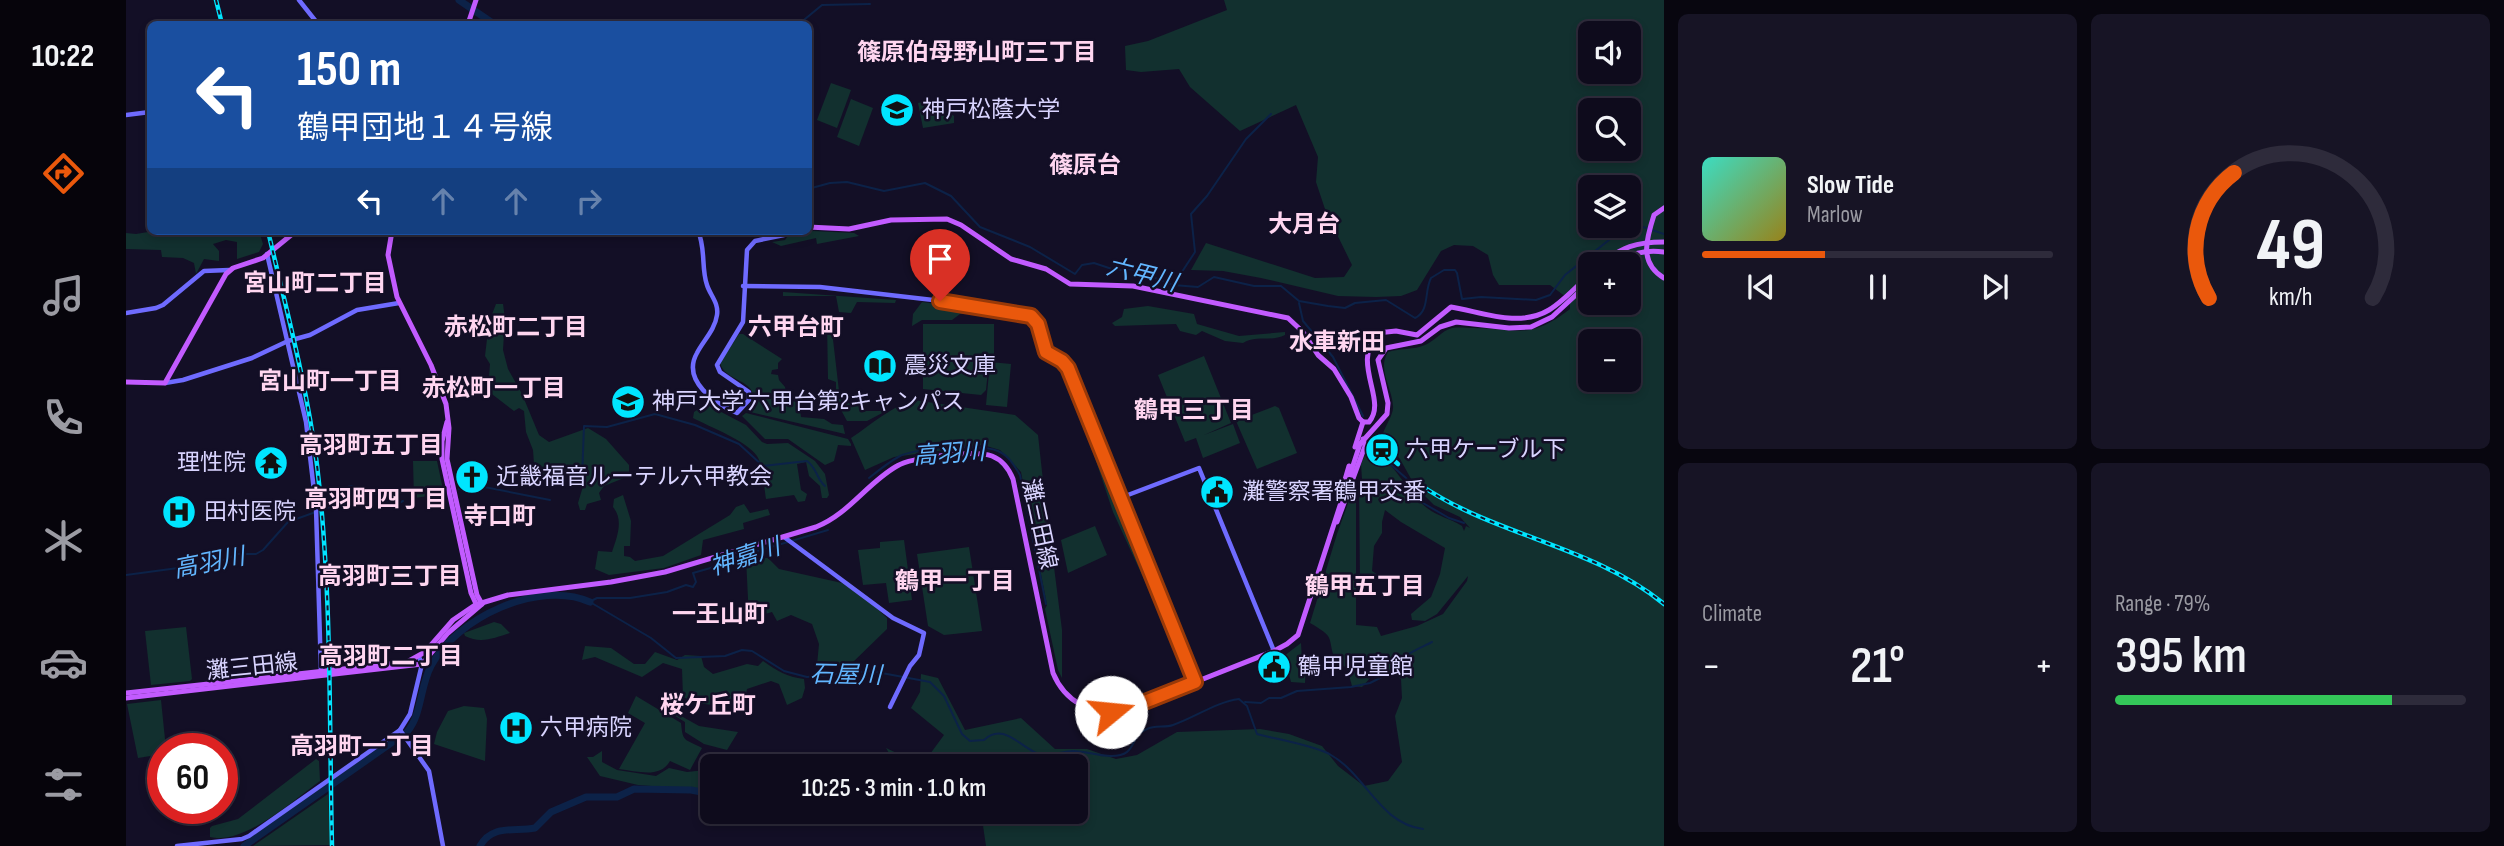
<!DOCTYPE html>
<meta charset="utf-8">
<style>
:root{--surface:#0e0b1c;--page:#171425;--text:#f1f3f6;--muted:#9b9ba3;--line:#2e2b3b;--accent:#ea580c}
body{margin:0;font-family:"Sofia Sans Condensed","Noto Sans JP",sans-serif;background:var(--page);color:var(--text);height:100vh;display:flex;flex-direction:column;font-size:26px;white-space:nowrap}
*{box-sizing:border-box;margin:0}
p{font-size:23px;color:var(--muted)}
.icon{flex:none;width:38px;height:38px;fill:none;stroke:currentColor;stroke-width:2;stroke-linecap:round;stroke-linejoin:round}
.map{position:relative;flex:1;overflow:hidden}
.sheet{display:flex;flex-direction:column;gap:14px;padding:14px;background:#08060f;width:840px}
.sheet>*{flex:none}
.banner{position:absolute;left:21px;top:21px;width:665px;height:214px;border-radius:10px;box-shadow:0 4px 10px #0003,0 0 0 2px var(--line);background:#1a4fa0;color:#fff;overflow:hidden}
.buttons{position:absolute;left:1452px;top:21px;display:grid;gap:14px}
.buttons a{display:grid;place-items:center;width:63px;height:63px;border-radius:10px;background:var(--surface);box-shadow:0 4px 10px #0003,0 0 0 2px var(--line);font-size:35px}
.speed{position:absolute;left:21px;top:733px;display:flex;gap:14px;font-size:35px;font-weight:700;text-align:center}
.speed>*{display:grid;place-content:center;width:91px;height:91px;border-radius:50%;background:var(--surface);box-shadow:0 4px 10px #0003,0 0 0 2px var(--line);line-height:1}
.speed .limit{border:10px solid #d22;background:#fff;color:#111}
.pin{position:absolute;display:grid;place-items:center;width:60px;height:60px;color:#fff;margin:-72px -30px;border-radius:50% 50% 50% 0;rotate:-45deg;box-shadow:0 0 7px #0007}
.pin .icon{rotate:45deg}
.me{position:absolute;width:77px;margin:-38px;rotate:73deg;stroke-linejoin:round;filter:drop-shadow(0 0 5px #0008)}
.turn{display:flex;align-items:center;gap:24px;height:147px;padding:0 35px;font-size:32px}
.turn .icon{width:91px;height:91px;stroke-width:2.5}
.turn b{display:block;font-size:49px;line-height:60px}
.lanes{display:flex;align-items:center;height:66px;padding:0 35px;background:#0003;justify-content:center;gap:35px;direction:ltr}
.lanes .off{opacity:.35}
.big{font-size:52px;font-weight:600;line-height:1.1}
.sheet .tile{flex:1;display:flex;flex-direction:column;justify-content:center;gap:10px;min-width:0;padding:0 24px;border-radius:10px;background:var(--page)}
.sheet .dial{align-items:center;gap:0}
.dial svg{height:182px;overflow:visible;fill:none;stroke:var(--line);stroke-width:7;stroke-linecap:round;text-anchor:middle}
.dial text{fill:var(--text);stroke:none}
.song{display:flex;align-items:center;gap:21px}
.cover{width:84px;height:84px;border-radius:10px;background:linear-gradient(135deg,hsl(170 70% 55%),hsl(50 70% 35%))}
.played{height:7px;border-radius:4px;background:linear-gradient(90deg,var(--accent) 35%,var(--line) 35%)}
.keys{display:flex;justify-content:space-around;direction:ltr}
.heat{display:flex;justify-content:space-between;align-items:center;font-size:38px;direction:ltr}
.charge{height:10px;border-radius:5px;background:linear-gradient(90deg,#34c759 79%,var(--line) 0)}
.sheet .tiles{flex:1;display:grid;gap:14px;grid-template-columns:repeat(2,1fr)}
.trip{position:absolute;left:574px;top:754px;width:388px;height:70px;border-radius:10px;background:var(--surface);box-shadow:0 4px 10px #0003,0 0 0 2px var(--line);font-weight:600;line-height:70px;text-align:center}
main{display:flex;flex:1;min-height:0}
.tab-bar{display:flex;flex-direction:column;width:126px;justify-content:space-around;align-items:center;background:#06040b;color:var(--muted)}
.tab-bar .icon{width:49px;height:49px}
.tab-bar .on{color:var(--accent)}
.tab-bar b{font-size:32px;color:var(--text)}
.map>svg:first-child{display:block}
.green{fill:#12302f;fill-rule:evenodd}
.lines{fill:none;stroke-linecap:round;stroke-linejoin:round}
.stream{stroke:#0c2248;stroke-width:2}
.river{stroke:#0c2248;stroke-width:7}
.secondary{stroke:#6f6bff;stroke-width:4.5}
.primary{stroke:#c25bff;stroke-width:5}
.rail-casing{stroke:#00e5ff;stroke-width:4.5}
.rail{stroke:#130f26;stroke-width:2;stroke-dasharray:5;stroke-linecap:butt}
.route-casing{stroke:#983908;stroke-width:18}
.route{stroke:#ea580c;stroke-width:12}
.labels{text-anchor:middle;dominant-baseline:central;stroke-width:5;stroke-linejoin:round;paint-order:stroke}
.poi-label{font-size:23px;fill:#d9d4ff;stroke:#130f26;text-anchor:start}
.street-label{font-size:23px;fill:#d9d4ff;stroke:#130f26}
.neighbourhood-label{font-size:24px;font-weight:bold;fill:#ffd6f0;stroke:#130f26}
.water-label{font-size:24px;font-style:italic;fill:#62b6ff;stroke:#130f26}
</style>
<main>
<nav class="tab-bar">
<b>10:22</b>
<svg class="icon on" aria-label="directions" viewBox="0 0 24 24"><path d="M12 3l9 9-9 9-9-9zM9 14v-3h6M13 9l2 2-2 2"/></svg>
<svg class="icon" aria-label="music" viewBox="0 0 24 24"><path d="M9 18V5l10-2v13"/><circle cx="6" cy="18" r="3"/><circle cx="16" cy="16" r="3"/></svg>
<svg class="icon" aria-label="phone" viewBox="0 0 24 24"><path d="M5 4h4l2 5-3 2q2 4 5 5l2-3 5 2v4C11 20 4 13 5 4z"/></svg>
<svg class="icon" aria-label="climate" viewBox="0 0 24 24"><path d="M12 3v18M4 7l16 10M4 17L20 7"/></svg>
<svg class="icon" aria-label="car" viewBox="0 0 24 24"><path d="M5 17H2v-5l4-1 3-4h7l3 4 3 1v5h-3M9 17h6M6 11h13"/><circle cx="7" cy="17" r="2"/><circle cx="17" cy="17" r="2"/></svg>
<svg class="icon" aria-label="filters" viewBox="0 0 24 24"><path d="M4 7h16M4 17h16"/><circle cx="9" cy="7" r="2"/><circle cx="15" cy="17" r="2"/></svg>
</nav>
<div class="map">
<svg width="1538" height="846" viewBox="0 0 1538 846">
<rect width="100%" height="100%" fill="#130f26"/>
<g class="green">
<path d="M1098,0H1538V846H860L855,812H950V766H785L770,765L760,748L796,765L818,735L785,708L794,692L795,674L812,678L839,730L895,718L929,749H961L990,759L1011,755L1051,732L1134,729L1163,734L1196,746L1212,766L1238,786L1262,781L1276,762L1269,716L1276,698L1275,679L1246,659L1229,672L1235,678L1245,677L1236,687L1226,686L1221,668L1209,661C1201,636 1210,638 1184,623L1211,534L1230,481V625L1251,627L1255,636L1291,626L1317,614L1341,581L1342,576L1311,614L1299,621L1286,620L1285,614L1305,597L1314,574L1319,548L1275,522L1259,510L1256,522V533L1248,546L1246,571L1252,575L1254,580L1237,577L1234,582L1233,482L1236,479L1235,464L1242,448C1270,461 1278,490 1301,508C1311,516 1325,519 1336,526L1338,531L1340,526L1344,528L1334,517L1308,505L1289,486L1274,459L1256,437C1258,427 1268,415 1267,406C1266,387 1251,369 1262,352C1274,348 1288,350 1299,345C1309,341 1315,331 1326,328C1333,327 1341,328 1348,328C1393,329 1404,340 1444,309V300L1424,285H1373L1367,275L1362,255L1347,246L1328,245L1315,251L1291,290L1275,296L1250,297L1212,296L1135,278L1097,271L1065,270L1080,243L1189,278L1218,277L1226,265L1200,212L1190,182L1192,157L1170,105L1114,131L1064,87L1053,69L1015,72L1000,70L999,46L1022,41L1101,10ZM1465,33H1503V72H1465ZM1465,110H1503V149H1465ZM1465,187H1503V226H1465ZM1465,264H1503V303H1465ZM1465,341H1503V380H1465Z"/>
<polygon points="705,83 725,90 711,128 691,120"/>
<polygon points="725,99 747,108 733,146 711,137"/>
<polygon points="800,101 810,103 828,116 828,123 797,128 792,103"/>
<polygon points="28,231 133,231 137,244 133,252 111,259 111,242 100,240 87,244 93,251 93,261 78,259 70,274 68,263 57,258 36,257 35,250 0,249 0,233 10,234"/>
<polygon points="687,231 728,233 733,236 691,244 690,238 655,246 646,242 659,240 665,232"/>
<polygon points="657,292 770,300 769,303 731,302 725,313 713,312 710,296 657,296"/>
<polygon points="796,302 841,308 844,313 834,314 826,320 796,320 786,326 787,314"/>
<polygon points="370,304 377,304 379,319 377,350 382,369 396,394 413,435 423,442 462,428 480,439 503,465 503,476 478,486 473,493 475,500 461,504 459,510 454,510 452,503 458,483 440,466 425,470 420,481 409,478 407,450 400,432 398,411 393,408 388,411 362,391 364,364 359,356 363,322"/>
<path d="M1022,306L1068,314L1071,324L1113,336L1159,332V335C1146,342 1129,335 1117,343L1099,341L1076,331L1070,335L1054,331L1050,324L989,326L986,323L996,317L998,309Z"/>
<polygon points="701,322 706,331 713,391 720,404 734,399 736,411 760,411 741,421 721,421 715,410 702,406 702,397 710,395 710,382 702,379"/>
<polygon points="797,324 868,324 868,360 863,360 860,390 855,395 797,389"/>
<path d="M613,334H617L656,359L652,363V369L646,370L645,374L652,375L653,380L659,387L662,401L673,402L675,417L698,419L706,424L717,425L719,434L620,411C643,379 600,385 594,363Z"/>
<polygon points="1078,356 1105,423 1078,435 1107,424 1114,443 1077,458 1070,438 1059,442 1032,375"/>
<polygon points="864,362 885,364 881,407 860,405"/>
<polygon points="943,380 1062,675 987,512"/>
<path d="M788,400L889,415L912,435L926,563L913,564L895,472L874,450L857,445L768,457L739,470L725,438C745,425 764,407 788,400Z"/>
<path d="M580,404L620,425L636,442L641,444L662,443L689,461L699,474L703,495L701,498H696L694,486L683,476L680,462L671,464L675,490L681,494L679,501L672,502L668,495L640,499C638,487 637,465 631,456C621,441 584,427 567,418L568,412Z"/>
<polygon points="1149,406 1153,408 1171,453 1131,469 1110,421"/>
<polygon points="620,413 722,439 725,444 725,446 712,445 708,461 699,465 662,439 639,439 616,416"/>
<polygon points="287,461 311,461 318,494 288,498"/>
<path d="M497,495L505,521L504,546H498V556L504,557L509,561L537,556L604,515L610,507L618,504L624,513L642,509L644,515L617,523L618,529L577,540L575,555L538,568L483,575L469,569L472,551L486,552C491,537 498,520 487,507L488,499Z"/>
<polygon points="969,526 981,555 942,573 935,540"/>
<polygon points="778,540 786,600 763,603 760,583 737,585 732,550 754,548 754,542"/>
<polygon points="843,547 856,631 818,635 802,626 791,554"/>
<polygon points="620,558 642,558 653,569 716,583 744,602 761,618 761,629 725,664 713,667 691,665 693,644 686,624 665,615 651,621 646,612 623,619"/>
<polygon points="928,567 936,630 936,678 932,670 919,609 921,605 914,569"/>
<path d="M368,622L375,624L384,633C368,638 355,644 339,636L338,633Z"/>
<polygon points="60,627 66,679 64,681 25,685 19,631"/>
<polygon points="1175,643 1176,660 1180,660 1179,683 1165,682 1158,656"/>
<path d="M459,646L485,648L508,664H519L529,652L551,660L559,655L575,656L578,667L587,674L621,664L632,666L637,661C651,671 661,677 678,679L679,688L676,698L661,705L653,684L645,681L621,689L619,699H602L595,706L570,703L557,697L556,669L537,663L516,677L469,657L456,660Z"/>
<path d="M510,696L555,723C557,743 558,738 576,748L564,770L544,761C534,779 511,771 493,769L519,723L502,713Z"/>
<polygon points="35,700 40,749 37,749 37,754 12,758 1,704"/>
<polygon points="338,706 358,708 361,719 359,761 308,744 311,732 322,711"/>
<polygon points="548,712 573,726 612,732 601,750 578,744 559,732 559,722 546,714"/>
<polygon points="476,751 476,762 491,770 530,776 543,768 561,772 580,770 578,790 512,785 474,776 461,757 467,757"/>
<path d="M190,759L193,761L194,781C168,800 117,846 84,837V828L86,826L112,819Z"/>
<polygon points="202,794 205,845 127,846"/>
</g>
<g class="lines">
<g class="stream">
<polyline points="661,24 673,24 696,5 744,4"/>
<path d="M682,189L704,183L721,182L758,191L799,183L825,196L854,227L904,247L949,274L956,265L968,263L989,270L1006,269L1047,285L1072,287L1088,277L1128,286H1155L1173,301L1202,306L1219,308L1229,303L1260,300L1289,318C1304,311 1298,291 1305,278L1318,270H1329L1331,273L1336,299L1355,297L1410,300L1424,295L1439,275L1498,228C1514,222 1523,230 1538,234"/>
<polyline points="1048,284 1069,252 1065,214 1081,196 1120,139 1145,114"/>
<polyline points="1173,303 1177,321 1207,357 1237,416"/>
<polyline points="1241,444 1280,478 1297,503 1323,518 1338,523"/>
<path d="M743,478C753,470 763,462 774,456C790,448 857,444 872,451C883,456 888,465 894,475L920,604"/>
<path d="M456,479L458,426L481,427L529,414L569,425L613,444L637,466L681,461C691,468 691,480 699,486"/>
<polyline points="333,489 348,485 424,500"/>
<polyline points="273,503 277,501"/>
<polyline points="0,575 52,568 81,567 112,554 130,554 137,550 162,522 209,505 223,486 239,488 262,501"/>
<polyline points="465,601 471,598 504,598 541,592 560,585 567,587 570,582 567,573 588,567 592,563 702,530"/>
<path d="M464,602L525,638L550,658L599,656L616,650L626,651L658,671L681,677L745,671L804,682L818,696L836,734L844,741L858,740C880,719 898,755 920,755C929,755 938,751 947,751C960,751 972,756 985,756C1013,756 1002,736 1021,729C1029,725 1039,728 1047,725C1070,717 1090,702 1113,699L1121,706L1131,734C1149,739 1191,746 1205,755C1240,775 1254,824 1297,829"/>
<path d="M1119,702L1135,703L1143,698H1155L1171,691L1225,687L1244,683L1264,673C1270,657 1293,649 1306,642"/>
</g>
<g class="river">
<polyline points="333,0 368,24"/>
<path d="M118,846L281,732C296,715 294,686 305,666C330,618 413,579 464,602"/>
<path d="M354,846C366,824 389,832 409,828L425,812L460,797H491L508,789L565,790L586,794"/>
</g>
<g class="secondary">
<polyline points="173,0 192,24"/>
<polyline points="0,115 24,112"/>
<path d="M572,231C580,249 575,268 581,285C584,295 593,303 591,315C589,330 577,341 571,353C555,381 590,404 611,413L623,400V392L594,372L591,365L617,322L621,250L629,241L658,235L660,231"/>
<polyline points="141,254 180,422 190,508 195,672"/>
<path d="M617,286L694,287L842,304L901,315C917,322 915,337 920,352L936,361L941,368L1069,682"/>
<polyline points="0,313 30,308 37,305 78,271 103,270"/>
<polyline points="39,383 57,380 126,358 162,341 184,335 231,310 273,303"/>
<polyline points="994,498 1073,468 1148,651"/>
<polyline points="658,537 767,618 798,633 793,655 784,666 764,707"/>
<polyline points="274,730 303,771 317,846"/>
<polyline points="51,846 116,839 123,836 274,730 284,714 296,664 293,657"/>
</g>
<g class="primary">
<polyline points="342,24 350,0"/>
<path d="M1538,208L1528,215C1520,240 1513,263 1538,278"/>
<polyline points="682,227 723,229 765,220 821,219 835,225 885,259 920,269 944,284 1007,286 1162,318 1177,332 1192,355 1208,369 1225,397 1233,418 1237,422"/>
<polyline points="266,231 262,255 271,297 305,365 320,404 323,428 321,459 351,595 356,604"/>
<path d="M1474,264C1497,247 1509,242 1538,242"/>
<path d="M1488,264C1504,254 1519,249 1538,252"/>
<polyline points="0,382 39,383 100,274 107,268 137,258 170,231"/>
<polyline points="321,422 316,441 316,459 345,593 351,606"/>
<path d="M1237,422H1243C1262,400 1225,365 1251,333L1270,331L1291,335L1325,307C1356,312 1393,328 1423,310C1438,301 1452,285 1465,273"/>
<polyline points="1229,447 1237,422"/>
<polyline points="1216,490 1223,466"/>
<polyline points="1211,522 1239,446 1237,439"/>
<path d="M0,693L281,662L299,652L327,620L349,605L382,595L485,582L539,572L690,527C723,514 741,483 771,466C786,457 849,450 866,456C876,460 883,469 887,479L927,673C939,702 965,715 996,711L1148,651L1161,644L1172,635L1234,444L1261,414L1262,403L1252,360L1260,348L1295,341L1314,327L1330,322L1383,328L1405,327L1426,317L1465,281"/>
<polyline points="0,698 296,664 322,633 356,604"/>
</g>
<g class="rail-casing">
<g id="rail">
<polyline points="90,0 96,24"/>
<path d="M142,231C160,308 181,386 191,465C206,591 203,719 206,846"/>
<polyline points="1257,451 1272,464"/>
<path d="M1293,484C1368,536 1466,545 1538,604"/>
</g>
</g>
<use href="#rail" class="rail"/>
</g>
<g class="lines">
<g class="route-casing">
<polyline id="route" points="814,301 905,316 912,324 920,352 936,361 942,368 1069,682 996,711 985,712"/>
</g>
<use href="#route" class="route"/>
</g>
<defs>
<g id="university-disc" transform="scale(1.75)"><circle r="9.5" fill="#00e5ff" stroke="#130f26"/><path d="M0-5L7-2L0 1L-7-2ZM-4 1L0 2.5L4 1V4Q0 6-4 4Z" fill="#111"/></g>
<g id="library-disc" transform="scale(1.75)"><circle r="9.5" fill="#00e5ff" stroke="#130f26"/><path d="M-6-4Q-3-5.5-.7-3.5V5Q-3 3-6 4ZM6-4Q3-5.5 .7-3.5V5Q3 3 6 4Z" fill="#111"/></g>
<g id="station-disc" transform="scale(1.75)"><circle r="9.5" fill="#00e5ff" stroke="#130f26"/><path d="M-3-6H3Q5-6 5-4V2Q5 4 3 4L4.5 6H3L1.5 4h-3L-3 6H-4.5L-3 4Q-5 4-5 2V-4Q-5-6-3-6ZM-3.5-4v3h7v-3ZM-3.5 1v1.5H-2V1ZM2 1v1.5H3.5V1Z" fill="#111"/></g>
<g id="temple-disc" transform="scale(1.75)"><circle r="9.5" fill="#00e5ff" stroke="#130f26"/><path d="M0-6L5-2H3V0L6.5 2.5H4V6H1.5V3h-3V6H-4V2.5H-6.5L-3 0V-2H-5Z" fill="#111"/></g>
<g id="church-disc" transform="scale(1.75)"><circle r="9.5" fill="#00e5ff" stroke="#130f26"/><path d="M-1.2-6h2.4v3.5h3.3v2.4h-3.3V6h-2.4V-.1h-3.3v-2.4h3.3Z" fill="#111"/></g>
<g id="civic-disc" transform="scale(1.75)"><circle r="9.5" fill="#00e5ff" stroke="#130f26"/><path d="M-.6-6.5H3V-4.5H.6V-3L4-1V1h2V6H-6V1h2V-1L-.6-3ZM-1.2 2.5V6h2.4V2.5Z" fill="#111"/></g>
<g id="hospital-disc" transform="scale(1.75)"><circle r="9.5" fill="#00e5ff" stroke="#130f26"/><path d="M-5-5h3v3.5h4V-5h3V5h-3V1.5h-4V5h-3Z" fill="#111"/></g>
</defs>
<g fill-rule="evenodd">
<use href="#university-disc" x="771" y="110"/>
<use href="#library-disc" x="754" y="366"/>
<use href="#university-disc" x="502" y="402"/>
<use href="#station-disc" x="1256" y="450"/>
<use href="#temple-disc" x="145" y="463"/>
<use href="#church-disc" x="346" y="477"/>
<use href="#civic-disc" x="1091" y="492"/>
<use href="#hospital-disc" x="53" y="512"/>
<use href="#civic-disc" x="1148" y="667"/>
<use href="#hospital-disc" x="390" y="728"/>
</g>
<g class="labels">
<g class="poi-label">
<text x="796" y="110">神戸松蔭大学</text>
<text x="778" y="366">震災文庫</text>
<text x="526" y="402">神戸大学 六甲台第2キャンパス</text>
<text x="1280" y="450">六甲ケーブル下</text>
<text x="120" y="463" text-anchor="end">理性院</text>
<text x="370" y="477">近畿福音ルーテル六甲教会</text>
<text x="1116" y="492">灘警察署鶴甲交番</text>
<text x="78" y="512">田村医院</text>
<text x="1172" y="667">鶴甲児童館</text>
<text x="414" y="728">六甲病院</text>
</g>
<g class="street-label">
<text transform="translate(913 524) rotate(78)">灘三田線</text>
<text transform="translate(126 667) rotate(-6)">灘三田線</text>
</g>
<g class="neighbourhood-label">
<text x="851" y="52">篠原伯母野山町三丁目</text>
<text x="959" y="165">篠原台</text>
<text x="1178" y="224">大月台</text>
<text x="189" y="283">宮山町二丁目</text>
<text x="390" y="327">赤松町二丁目</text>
<text x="670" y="327">六甲台町</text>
<text x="1211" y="342">水車新田</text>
<text x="204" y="381">宮山町一丁目</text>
<text x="368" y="388">赤松町一丁目</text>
<text x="1068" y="410">鶴甲三丁目</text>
<text x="245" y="445">高羽町五丁目</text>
<text x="250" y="499">高羽町四丁目</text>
<text x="374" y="516">寺口町</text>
<text x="264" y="576">高羽町三丁目</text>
<text x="829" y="581">鶴甲一丁目</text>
<text x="1239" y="586">鶴甲五丁目</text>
<text x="594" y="614">一王山町</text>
<text x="265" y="656">高羽町二丁目</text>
<text x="582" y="705">桜ケ丘町</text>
<text x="236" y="746">高羽町一丁目</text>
</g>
<g class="water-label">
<text transform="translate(1016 275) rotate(14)">六甲川</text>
<text transform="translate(823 454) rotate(-4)">高羽川</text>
<text transform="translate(619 557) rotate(-18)">神嘉川</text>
<text transform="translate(83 563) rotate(-11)">高羽川</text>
<text transform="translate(720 675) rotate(1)">石屋川</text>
</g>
</g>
</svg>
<div class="buttons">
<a><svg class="icon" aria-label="sound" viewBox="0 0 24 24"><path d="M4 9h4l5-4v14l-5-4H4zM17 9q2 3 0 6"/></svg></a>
<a><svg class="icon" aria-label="search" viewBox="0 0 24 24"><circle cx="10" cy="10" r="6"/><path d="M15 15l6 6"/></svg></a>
<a><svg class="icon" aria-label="layers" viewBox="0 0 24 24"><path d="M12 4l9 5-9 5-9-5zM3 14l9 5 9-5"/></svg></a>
<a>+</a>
<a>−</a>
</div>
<div class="speed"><div class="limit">60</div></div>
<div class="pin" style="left:814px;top:301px;background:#d93025"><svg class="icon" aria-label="arrive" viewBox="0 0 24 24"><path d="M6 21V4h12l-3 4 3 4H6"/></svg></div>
<svg class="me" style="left:985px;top:712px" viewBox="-20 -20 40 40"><circle r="19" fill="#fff"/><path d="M0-13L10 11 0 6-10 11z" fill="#ea580c"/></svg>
<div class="trip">10:25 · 3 min · 1.0 km</div>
<div class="banner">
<div class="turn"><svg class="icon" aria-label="left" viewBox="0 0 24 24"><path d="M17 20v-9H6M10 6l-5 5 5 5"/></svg><div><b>150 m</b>鶴甲団地１４号線</div></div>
<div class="lanes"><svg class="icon" aria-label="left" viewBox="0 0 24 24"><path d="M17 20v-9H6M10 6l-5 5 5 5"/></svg><svg class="icon off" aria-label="ahead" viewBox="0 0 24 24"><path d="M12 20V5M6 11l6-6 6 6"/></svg><svg class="icon off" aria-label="ahead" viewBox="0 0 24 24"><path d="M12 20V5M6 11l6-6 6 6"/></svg><svg class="icon off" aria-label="right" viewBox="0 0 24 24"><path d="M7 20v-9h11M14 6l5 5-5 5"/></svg></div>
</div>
</div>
<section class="sheet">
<div class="tiles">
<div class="tile">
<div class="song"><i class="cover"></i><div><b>Slow Tide</b><p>Marlow</p></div></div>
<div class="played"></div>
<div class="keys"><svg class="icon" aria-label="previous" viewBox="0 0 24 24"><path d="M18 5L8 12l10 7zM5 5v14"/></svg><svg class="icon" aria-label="pause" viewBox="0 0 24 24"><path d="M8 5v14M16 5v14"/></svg><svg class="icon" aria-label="next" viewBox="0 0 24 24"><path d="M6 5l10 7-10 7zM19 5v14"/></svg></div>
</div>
<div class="tile dial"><svg viewBox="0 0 100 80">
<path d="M14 69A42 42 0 1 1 86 69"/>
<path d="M14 69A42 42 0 0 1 25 14" stroke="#ea580c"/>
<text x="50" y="56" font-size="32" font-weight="700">49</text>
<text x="50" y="72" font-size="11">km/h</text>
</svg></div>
<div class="tile"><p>Climate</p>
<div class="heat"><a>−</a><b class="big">21°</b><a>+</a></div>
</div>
<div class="tile"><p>Range · 79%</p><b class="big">395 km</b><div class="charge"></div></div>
</div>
</section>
</main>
